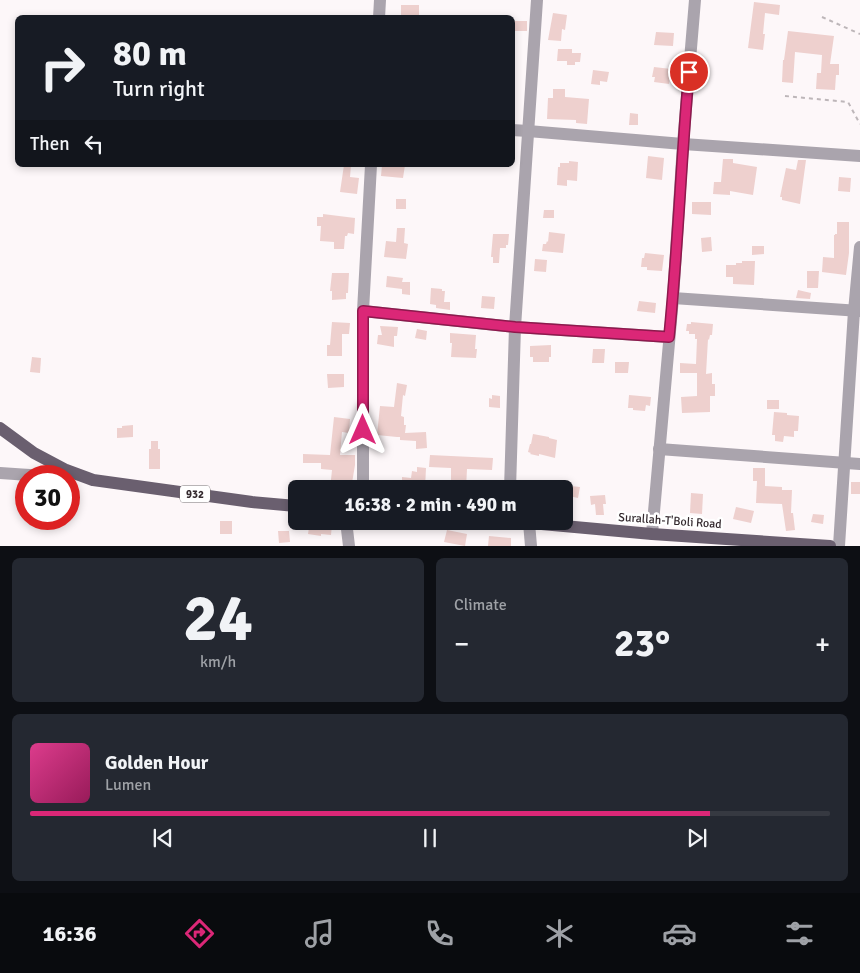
<!DOCTYPE html>
<meta charset="utf-8">
<style>
:root{--surface:#171b24;--page:#242831;--text:#f1f3f6;--muted:#9ea1a6;--line:#363941;--accent:#db2777}
body{margin:0;font-family:Signika,sans-serif;background:var(--page);color:var(--text);height:100vh;display:flex;flex-direction:column;font-size:19px;white-space:nowrap}
*{box-sizing:border-box;margin:0}
p{font-size:16px;color:var(--muted)}
.icon{flex:none;width:28px;height:28px;fill:none;stroke:currentColor;stroke-width:2;stroke-linecap:round;stroke-linejoin:round}
.map{position:relative;height:546px;overflow:hidden}
.drawer{display:flex;flex-direction:column;gap:12px;padding:12px;background:#0d0f14;flex:1}
.drawer>*{flex:none}
.top-card{position:absolute;left:15px;top:15px;width:500px;height:152px;border-radius:8px;box-shadow:0 2px 8px #0003;background:#171b24;color:var(--text);overflow:hidden}
.speed{position:absolute;left:15px;top:465px;display:flex;gap:10px;font-size:25px;font-weight:700;text-align:center}
.speed>*{display:grid;place-content:center;width:65px;height:65px;border-radius:50%;background:var(--surface);box-shadow:0 2px 8px #0003;line-height:1}
.speed .limit{border:8px solid #d22;background:#fff;color:#111}
.pin{position:absolute;display:grid;place-items:center;width:42px;height:42px;color:#fff;margin:-21px;border:2px solid #fff;border-radius:50%;box-shadow:0 1px 5px #0007}
.me{position:absolute;width:55px;margin:-28px;rotate:0deg;stroke-linejoin:round;filter:drop-shadow(0 0 4px #0008)}
.turn{display:flex;align-items:center;gap:18px;height:105px;padding:0 15px;font-size:22px}
.turn .icon{width:65px;height:65px;stroke-width:2.5}
.turn b{display:block;font-size:35px;line-height:42px}
.then{display:flex;align-items:center;height:48px;padding:0 15px;background:#0003;gap:10px;font-size:19px}
.big{font-size:38px;font-weight:700;line-height:1.1}
.drawer .widget{flex:1;display:flex;flex-direction:column;justify-content:center;gap:8px;min-width:0;padding:0 18px;border-radius:8px;background:var(--page)}
.drawer .dial{align-items:center;gap:0}
.dial b{font-size:65px;line-height:1}
.song{display:flex;align-items:center;gap:15px}
.cover{width:60px;height:60px;border-radius:8px;background:linear-gradient(135deg,hsl(330 70% 55%),hsl(330 70% 35%))}
.played{height:5px;border-radius:2px;background:linear-gradient(90deg,var(--accent) 85%,var(--line) 85%)}
.keys{display:flex;justify-content:space-around;direction:ltr}
.heat{display:flex;justify-content:space-between;align-items:center;font-size:28px;direction:ltr}
.drawer .tiles{flex:1;display:grid;gap:12px;grid-template-columns:1fr 1fr}
.widget:last-child{grid-column:span 2}
.trip{position:absolute;left:288px;top:480px;width:285px;height:50px;border-radius:8px;background:var(--surface);box-shadow:0 2px 8px #0003;font-weight:700;line-height:50px;text-align:center}
.dock{display:flex;height:80px;justify-content:space-around;align-items:center;background:#090b0e;color:var(--muted)}
.dock .icon{width:35px;height:35px}
.dock .current{color:var(--accent)}
.dock b{font-size:22px;color:var(--text)}
.map>svg:first-child{display:block}
.building{fill:#eed0ce}
.lines{fill:none;stroke-linecap:round;stroke-linejoin:round}
.path{stroke:#bdb6b9;stroke-width:2;stroke-dasharray:4 4;stroke-linecap:butt}
.minor{stroke:#aaa4ad;stroke-width:12}
.major{stroke:#6a5f6f;stroke-width:12}
.route-casing{stroke:#8e194d;stroke-width:12}
.route{stroke:#db2777;stroke-width:9}
.labels{text-anchor:middle;dominant-baseline:central;stroke-width:5;stroke-linejoin:round;paint-order:stroke}
.shield{fill:#fff;stroke:#70696d;stroke-width:1}
.shield-label{font-size:11px;font-weight:bold;fill:#33292e}
.street-label{font-size:12px;fill:#33292e;stroke:#fff}
</style>
<div class="map">
<svg width="860" height="546" viewBox="0 0 860 546">
<rect width="100%" height="100%" fill="#fdf7f9"/>
<g class="building">
<polygon points="754,2 780,5 779,15 765,13 763,34 765,34 763,50 748,48"/>
<rect x="401" y="5" width="18" height="12"/>
<polygon points="553,13 567,15 565,30 562,29 561,41 548,40"/>
<rect x="512" y="21" width="15" height="10"/>
<polygon points="788,31 834,36 830,64 839,64 839,75 836,75 835,90 816,89 817,73 821,73 822,55 795,52 793,83 782,82 783,60 784,60"/>
<polygon points="656,32 674,33 673,46 654,45"/>
<polygon points="558,49 572,49 572,53 581,53 580,62 575,62 575,65 567,65 567,61 557,61"/>
<polygon points="654,67 671,69 669,84 654,82 655,77 652,77"/>
<polygon points="593,70 609,72 607,82 600,81 600,85 591,84"/>
<polygon points="553,89 565,89 565,97 589,99 587,124 576,123 576,120 547,119 548,98 553,98"/>
<polygon points="630,113 638,114 638,125 629,125"/>
<polygon points="648,156 664,158 662,180 646,178"/>
<polygon points="723,159 733,159 733,163 757,167 753,195 730,191 730,195 713,194 714,182 721,182"/>
<polygon points="798,160 806,160 800,204 782,200 782,197 780,197 786,168 796,170"/>
<polygon points="569,161 578,162 577,181 567,180 567,186 557,185 558,167 560,167 560,163 569,163"/>
<polygon points="344,165 351,165 350,177 359,178 357,194 340,192"/>
<polygon points="382,165 405,165 403,178 381,176"/>
<polygon points="839,177 851,178 850,192 838,191"/>
<rect x="396" y="199" width="10" height="10"/>
<polygon points="692,202 711,202 711,215 692,214"/>
<polygon points="544,210 554,210 554,218 543,218"/>
<polygon points="323,214 355,218 354,234 348,233 347,236 345,236 344,249 334,249 334,242 320,241 321,226 317,226 317,217 323,217"/>
<polygon points="837,222 849,222 849,253 846,275 822,272 823,257 834,258 834,235 835,235 835,234 837,234"/>
<polygon points="397,228 405,228 404,243 408,244 406,259 384,257 386,241 396,242"/>
<polygon points="549,232 565,234 563,253 542,251 543,244 546,244 547,241 548,242"/>
<polygon points="493,234 509,234 508,245 506,245 506,248 500,248 499,263 493,263 493,257 491,257"/>
<polygon points="711,237 712,251 702,252 701,238"/>
<polygon points="752,246 764,246 764,254 752,255"/>
<polygon points="645,253 664,255 662,271 647,270 647,267 641,267 642,258 644,258"/>
<polygon points="535,259 547,260 546,272 534,271"/>
<polygon points="742,261 755,261 754,285 733,284 733,277 726,277 726,265 736,265 736,263 742,263"/>
<polygon points="807,271 819,271 818,288 807,288"/>
<polygon points="332,273 349,273 348,293 346,293 346,299 332,300 332,291 330,291"/>
<polygon points="387,276 403,278 402,282 410,282 410,295 402,294 402,289 386,287"/>
<polygon points="431,288 442,289 442,291 445,291 444,302 450,302 450,310 436,308 436,305 430,304"/>
<polygon points="798,290 811,293 810,299 796,298"/>
<polygon points="482,296 495,297 494,309 481,308"/>
<polygon points="639,301 656,303 655,313 637,311"/>
<polygon points="332,322 350,323 349,334 342,334 342,356 327,356 327,345 330,345"/>
<polygon points="691,322 713,324 712,335 710,335 709,340 708,339 706,374 712,373 712,384 715,384 715,396 710,396 710,412 682,413 681,397 697,396 697,373 680,373 680,363 696,364 697,339 695,339 695,334 689,334 689,331 686,331 687,324 691,324"/>
<polygon points="380,326 398,327 397,336 394,336 394,347 377,344 378,335 382,335"/>
<polygon points="417,329 427,331 426,340 415,338"/>
<polygon points="450,333 476,335 475,349 477,349 476,358 451,357 452,343 450,343"/>
<polygon points="551,345 551,357 549,357 549,362 533,362 533,357 530,357 530,346"/>
<polygon points="593,349 605,349 604,363 592,363"/>
<polygon points="32,357 41,358 40,373 30,372"/>
<polygon points="615,362 629,362 628,373 615,373"/>
<polygon points="327,374 344,374 344,387 328,388"/>
<polygon points="397,383 407,385 405,396 403,395 401,416 404,417 404,425 406,425 405,433 426,432 427,448 416,449 416,441 400,440 400,437 397,437 377,435 380,406 394,407"/>
<polygon points="492,395 500,396 500,408 489,407 489,398 492,399"/>
<polygon points="629,395 651,397 650,406 646,405 645,411 633,410 633,408 628,408"/>
<rect x="767" y="400" width="12" height="9"/>
<polygon points="774,412 787,413 787,415 799,416 798,431 794,431 794,437 784,436 783,442 775,441 775,435 772,435"/>
<polygon points="334,417 350,419 349,433 342,432 340,455 355,455 355,465 351,489 330,489 332,470 321,469 321,463 303,463 303,454 330,455"/>
<polygon points="133,425 133,437 117,438 117,428 122,428 122,426"/>
<polygon points="533,434 549,437 549,438 557,440 555,458 539,454 539,456 530,454 531,453 528,452 530,444 531,444"/>
<polygon points="151,441 158,441 158,449 160,449 160,469 149,469 149,449 151,449"/>
<polygon points="430,455 493,458 492,470 467,469 466,489 451,489 451,468 429,467"/>
<polygon points="417,467 426,468 425,489 402,489 402,477 411,478 412,471 417,472"/>
<polygon points="753,468 765,468 765,486 782,487 782,490 792,490 791,513 793,513 795,530 786,531 782,504 756,503 757,481 753,481"/>
<rect x="851" y="482" width="9" height="12"/>
<polygon points="571,486 580,487 578,498 569,496"/>
<polygon points="691,493 703,494 702,514 690,513"/>
<polygon points="605,495 606,504 603,504 604,515 596,515 595,504 591,505 590,496"/>
<polygon points="736,507 754,511 751,523 733,519"/>
<polygon points="813,514 824,515 823,524 811,522"/>
<rect x="220" y="521" width="12" height="13"/>
<polygon points="310,521 323,522 322,525 332,525 331,535 321,534 321,536 308,534"/>
<polygon points="447,530 467,534 465,546 444,542"/>
<polygon points="278,531 289,531 290,542 279,543"/>
<polygon points="489,536 511,538 511,546 488,546"/>
</g>
<g class="lines">
<g class="path">
<polyline points="822,17 860,34"/>
<polyline points="785,96 848,102 860,124"/>
</g>
<g class="minor">
<polyline points="379,18 380,0"/>
<polyline points="512,130 528,131 683,144 860,156"/>
<polyline points="673,298 860,311"/>
<polyline points="363,311 515,327 669,337"/>
<polyline points="659,449 860,464"/>
<polyline points="0,473 44,476"/>
<polyline points="363,489 363,311 371,165"/>
<polyline points="510,489 515,327 537,0"/>
<polyline points="346,521 349,546"/>
<polyline points="529,523 531,546"/>
<polyline points="652,534 673,298 683,144 695,0"/>
<polyline points="839,546 854,311 860,247"/>
</g>
<g class="major">
<polyline points="0,428 34,453 66,470 93,480 252,502 296,506"/>
<polyline points="508,521 652,534 830,546"/>
</g>
</g>
<g class="lines">
<g class="route-casing">
<path id="route" d="M363,430V311L515,327L669,337C678,249 681,160 689,72"/>
</g>
<use href="#route" class="route"/>
</g>
<g class="labels">
<rect class="shield" x="180" y="485.5" width="30" height="17" rx="4"/>
<g class="shield-label">
<text x="195" y="494">932</text>
</g>
<g class="street-label">
<text transform="translate(670 521) rotate(4)">Surallah-T'Boli Road</text>
</g>
</g>
</svg>
<div class="speed"><div class="limit">30</div></div>
<div class="pin" style="left:689px;top:72px;background:#d93025"><svg class="icon" aria-label="arrive" viewBox="0 0 24 24"><path d="M6 21V4h12l-3 4 3 4H6"/></svg></div>
<svg class="me" style="left:363px;top:430px" viewBox="-20 -20 40 40"><path d="M0-17L14 15 0 8-14 15z" fill="#db2777" stroke="#fff" stroke-width="4"/></svg>
<div class="trip">16:38 · 2 min · 490 m</div>
<div class="top-card">
<div class="turn"><svg class="icon" aria-label="right" viewBox="0 0 24 24"><path d="M7 20v-9h11M14 6l5 5-5 5"/></svg><div><b>80 m</b>Turn right</div></div>
<div class="then">Then<svg class="icon" aria-label="left" viewBox="0 0 24 24"><path d="M17 20v-9H6M10 6l-5 5 5 5"/></svg></div>
</div>
</div>
<section class="drawer">
<div class="tiles">
<div class="widget dial"><b>24</b><p>km/h</p></div>
<div class="widget"><p>Climate</p>
<div class="heat"><a>−</a><b class="big">23°</b><a>+</a></div>
</div>
<div class="widget">
<div class="song"><i class="cover"></i><div><b>Golden Hour</b><p>Lumen</p></div></div>
<div class="played"></div>
<div class="keys"><svg class="icon" aria-label="previous" viewBox="0 0 24 24"><path d="M18 5L8 12l10 7zM5 5v14"/></svg><svg class="icon" aria-label="pause" viewBox="0 0 24 24"><path d="M8 5v14M16 5v14"/></svg><svg class="icon" aria-label="next" viewBox="0 0 24 24"><path d="M6 5l10 7-10 7zM19 5v14"/></svg></div>
</div>
</div>
</section>
<nav class="dock">
<b>16:36</b>
<svg class="icon current" aria-label="directions" viewBox="0 0 24 24"><path d="M12 3l9 9-9 9-9-9zM9 14v-3h6M13 9l2 2-2 2"/></svg>
<svg class="icon" aria-label="music" viewBox="0 0 24 24"><path d="M9 18V5l10-2v13"/><circle cx="6" cy="18" r="3"/><circle cx="16" cy="16" r="3"/></svg>
<svg class="icon" aria-label="phone" viewBox="0 0 24 24"><path d="M5 4h4l2 5-3 2q2 4 5 5l2-3 5 2v4C11 20 4 13 5 4z"/></svg>
<svg class="icon" aria-label="climate" viewBox="0 0 24 24"><path d="M12 3v18M4 7l16 10M4 17L20 7"/></svg>
<svg class="icon" aria-label="car" viewBox="0 0 24 24"><path d="M5 17H2v-5l4-1 3-4h7l3 4 3 1v5h-3M9 17h6M6 11h13"/><circle cx="7" cy="17" r="2"/><circle cx="17" cy="17" r="2"/></svg>
<svg class="icon" aria-label="filters" viewBox="0 0 24 24"><path d="M4 7h16M4 17h16"/><circle cx="9" cy="7" r="2"/><circle cx="15" cy="17" r="2"/></svg>
</nav>
